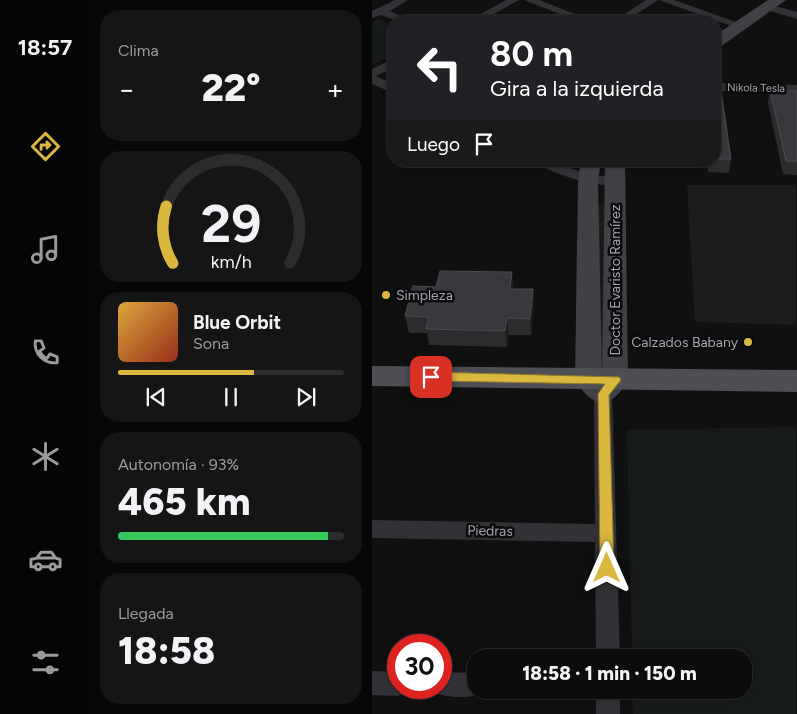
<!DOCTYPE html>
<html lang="es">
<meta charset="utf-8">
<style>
:root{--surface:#0c0c0d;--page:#151516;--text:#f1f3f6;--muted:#9a9b9d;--line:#2c2c2e;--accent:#dab83f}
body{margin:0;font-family:Figtree,sans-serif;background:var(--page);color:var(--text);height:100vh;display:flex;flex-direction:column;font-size:19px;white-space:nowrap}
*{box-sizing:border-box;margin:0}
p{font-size:16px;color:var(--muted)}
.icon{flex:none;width:28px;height:28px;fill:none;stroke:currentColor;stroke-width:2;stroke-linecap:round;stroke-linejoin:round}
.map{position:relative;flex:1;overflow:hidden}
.side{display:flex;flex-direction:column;gap:10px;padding:10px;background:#070707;width:282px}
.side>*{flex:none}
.top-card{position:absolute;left:15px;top:15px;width:334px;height:152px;border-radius:20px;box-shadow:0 1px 4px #0004,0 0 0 1px var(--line);background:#202124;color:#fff;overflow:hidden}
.speed{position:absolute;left:15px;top:634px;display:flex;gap:10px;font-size:25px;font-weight:700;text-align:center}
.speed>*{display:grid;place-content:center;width:65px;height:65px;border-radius:50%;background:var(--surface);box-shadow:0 1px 4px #0004,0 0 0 1px var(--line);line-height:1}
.speed .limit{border:8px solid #d22;background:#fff;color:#111}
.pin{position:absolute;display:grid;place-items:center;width:42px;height:42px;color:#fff;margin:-21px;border-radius:10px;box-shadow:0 2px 8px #0006}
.me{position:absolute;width:55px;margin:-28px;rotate:0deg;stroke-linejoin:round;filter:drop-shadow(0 0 4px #0008)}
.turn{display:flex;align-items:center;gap:18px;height:105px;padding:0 20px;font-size:22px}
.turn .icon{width:65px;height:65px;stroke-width:2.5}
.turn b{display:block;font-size:35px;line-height:42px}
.then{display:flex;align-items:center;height:48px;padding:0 20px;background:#0003;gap:10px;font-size:19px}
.big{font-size:38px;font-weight:800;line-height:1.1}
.side .widget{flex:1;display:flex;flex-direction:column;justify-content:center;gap:8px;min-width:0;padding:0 18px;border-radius:20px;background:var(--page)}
.side .dial{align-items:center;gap:0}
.dial svg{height:130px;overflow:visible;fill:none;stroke:var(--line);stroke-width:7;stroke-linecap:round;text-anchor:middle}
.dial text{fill:var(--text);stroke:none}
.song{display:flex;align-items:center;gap:15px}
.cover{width:60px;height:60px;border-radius:8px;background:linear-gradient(135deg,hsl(40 70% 55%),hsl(10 70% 35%))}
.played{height:5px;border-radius:2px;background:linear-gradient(90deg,var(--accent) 60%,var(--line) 60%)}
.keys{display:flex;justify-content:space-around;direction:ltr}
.heat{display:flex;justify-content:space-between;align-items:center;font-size:28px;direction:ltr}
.charge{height:8px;border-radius:4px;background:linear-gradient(90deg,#34c759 93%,var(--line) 0)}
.trip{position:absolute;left:95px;top:649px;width:285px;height:50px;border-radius:20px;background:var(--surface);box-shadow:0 1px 4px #0004,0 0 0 1px var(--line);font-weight:800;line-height:50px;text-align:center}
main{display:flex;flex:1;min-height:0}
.dock{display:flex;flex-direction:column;width:90px;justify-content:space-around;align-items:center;background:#050505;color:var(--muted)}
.dock .icon{width:35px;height:35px}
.dock .on{color:var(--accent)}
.dock b{font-size:22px;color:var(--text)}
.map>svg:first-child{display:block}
.built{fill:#1c1c1e}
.green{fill:#171b18}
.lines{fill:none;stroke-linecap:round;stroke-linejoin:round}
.street{fill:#323236;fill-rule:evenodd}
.secondary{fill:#404045;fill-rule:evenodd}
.primary{fill:#4e4f54;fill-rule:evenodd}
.wall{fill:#2c2c2f}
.shaded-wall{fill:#1b1b1d}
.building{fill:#39393d;stroke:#494a4f}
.route{fill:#dab83f;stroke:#8e7829}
.poi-dot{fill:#dab83f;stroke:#0b0b0c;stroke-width:2}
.labels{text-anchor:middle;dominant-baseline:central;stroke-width:5;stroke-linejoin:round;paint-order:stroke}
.far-street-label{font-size:11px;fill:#a3a5b0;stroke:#0b0b0c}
.street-label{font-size:14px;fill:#a3a5b0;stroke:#0b0b0c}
.poi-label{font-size:14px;fill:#a3a5b0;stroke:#0b0b0c;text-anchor:start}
</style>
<main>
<nav class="dock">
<b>18:57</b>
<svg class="icon on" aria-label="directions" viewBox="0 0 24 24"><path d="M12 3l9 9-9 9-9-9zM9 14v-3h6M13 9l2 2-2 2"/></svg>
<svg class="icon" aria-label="music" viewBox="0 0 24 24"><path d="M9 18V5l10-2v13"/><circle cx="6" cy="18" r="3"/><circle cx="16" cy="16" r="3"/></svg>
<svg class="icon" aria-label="phone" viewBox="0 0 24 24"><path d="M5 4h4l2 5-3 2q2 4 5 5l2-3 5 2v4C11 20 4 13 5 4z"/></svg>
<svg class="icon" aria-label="climate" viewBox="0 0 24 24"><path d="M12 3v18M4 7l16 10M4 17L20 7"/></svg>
<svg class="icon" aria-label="car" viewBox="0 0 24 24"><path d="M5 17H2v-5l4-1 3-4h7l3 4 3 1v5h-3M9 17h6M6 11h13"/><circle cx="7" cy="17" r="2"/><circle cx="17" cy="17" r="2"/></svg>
<svg class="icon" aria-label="filters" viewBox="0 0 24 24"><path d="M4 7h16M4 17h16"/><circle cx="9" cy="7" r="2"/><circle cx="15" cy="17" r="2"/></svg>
</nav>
<section class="side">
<div class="widget"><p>Clima</p>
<div class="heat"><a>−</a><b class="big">22°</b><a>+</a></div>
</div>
<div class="widget dial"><svg viewBox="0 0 100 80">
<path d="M14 69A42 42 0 1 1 86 69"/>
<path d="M14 69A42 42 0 0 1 10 34" stroke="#dab83f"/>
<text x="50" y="56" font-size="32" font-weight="700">29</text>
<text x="50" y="72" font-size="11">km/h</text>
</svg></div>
<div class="widget">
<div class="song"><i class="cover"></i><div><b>Blue Orbit</b><p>Sona</p></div></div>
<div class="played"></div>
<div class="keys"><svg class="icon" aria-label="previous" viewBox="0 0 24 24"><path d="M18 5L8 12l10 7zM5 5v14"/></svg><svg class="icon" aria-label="pause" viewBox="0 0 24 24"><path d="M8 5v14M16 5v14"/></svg><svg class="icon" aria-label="next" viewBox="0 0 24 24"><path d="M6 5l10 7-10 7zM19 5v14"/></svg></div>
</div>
<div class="widget"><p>Autonomía · 93%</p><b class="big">465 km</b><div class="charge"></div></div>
<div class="widget"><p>Llegada</p><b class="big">18:58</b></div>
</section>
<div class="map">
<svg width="425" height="714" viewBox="0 0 425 714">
<rect width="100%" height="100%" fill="#101011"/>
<polygon class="built" points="315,185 424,185 424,325 323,322"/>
<g class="green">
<polygon points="6,19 21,26 21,55 0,65 0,23"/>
<polygon points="226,205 236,205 236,353 224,353"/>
<polygon points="424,427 424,714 261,714 260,690 371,690 371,658 260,657 255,430"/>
</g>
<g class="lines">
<g class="street">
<polygon points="23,0 36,0 18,11 39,21 25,21 9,15 0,18 0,11"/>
<polygon points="134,0 147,0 109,21 96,21"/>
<polygon points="152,0 167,0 221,21 206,21"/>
<polygon points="274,0 286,0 254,21 242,21"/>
<polygon points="287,0 302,0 375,26 369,29 365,28"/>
<polygon points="396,4 425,12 425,19 392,9 391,7"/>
<polygon points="21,59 21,68 4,76 21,84 21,93 0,84 0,69"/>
<polygon points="342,83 425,85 425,93 342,91"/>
<path d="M164,161C189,161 204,173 227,176C235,176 245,175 250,181C240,194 174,173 164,161Z"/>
<polygon points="231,387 237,389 240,394 248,658 224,658 223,542 0,538 0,520 223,524 222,394 225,389"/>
<polygon points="0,671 26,672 26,688 36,688 34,692 26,696 0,695"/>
<path d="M69,672L104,673V690H114L112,693C98,699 75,698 61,692L59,688H69Z"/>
<rect x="224" y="690" width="24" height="24"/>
</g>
<g class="secondary">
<polygon points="396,0 414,0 348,47 342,49 342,36"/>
<path d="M209,161H229L226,180L230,377L233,161H253L256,380C239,411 220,409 203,379L206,180Z"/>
</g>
<polygon class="primary" points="0,366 425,370 425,392 0,386"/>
</g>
<g class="wall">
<polygon points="342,89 359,159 357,173 336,172 335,161 342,161"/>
<polygon points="398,90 425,91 425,175 411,174 396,103"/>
<polygon points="142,289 161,289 162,306 159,335 137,335 135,347 57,345 55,333 37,333 33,316"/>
</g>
<g class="shaded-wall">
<polygon points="140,272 142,289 138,289"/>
<polygon points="161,289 162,306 159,335 158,319"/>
<polygon points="135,318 137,335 135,347 133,331"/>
</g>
<g class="building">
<polygon points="342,89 349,90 359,159 342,159"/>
<polygon points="398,90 425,91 425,161 414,161"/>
<polygon points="68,271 140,272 138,289 161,289 158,319 135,318 133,331 54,329 57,317 33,316 41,286 64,287"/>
</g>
<polygon class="route" points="59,372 247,377 249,380 237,395 242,568 240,573 235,575 230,573 228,568 226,394 233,384 59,381 53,377"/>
<g class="poi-dot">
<circle cx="14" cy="295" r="5"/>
<circle cx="376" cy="342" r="5"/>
</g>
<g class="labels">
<g class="far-street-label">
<text transform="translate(384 88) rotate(1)">Nikola Tesla</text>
</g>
<g class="street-label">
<text transform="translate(243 280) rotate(-90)">Doctor Evaristo Ramírez</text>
<text transform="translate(118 531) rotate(1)">Piedras</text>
</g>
<g class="poi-label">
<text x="24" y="295">Simpleza</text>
<text x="366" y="342" text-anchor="end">Calzados Babany</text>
</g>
</g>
</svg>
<div class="speed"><div class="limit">30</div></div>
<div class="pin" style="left:59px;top:377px;background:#d93025"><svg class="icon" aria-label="arrive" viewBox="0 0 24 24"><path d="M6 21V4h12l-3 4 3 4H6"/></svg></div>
<svg class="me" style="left:235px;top:568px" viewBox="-20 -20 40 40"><path d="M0-17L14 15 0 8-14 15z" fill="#dab83f" stroke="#fff" stroke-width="4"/></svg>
<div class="trip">18:58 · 1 min · 150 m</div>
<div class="top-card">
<div class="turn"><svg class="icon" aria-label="left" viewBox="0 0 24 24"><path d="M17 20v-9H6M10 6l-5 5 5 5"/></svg><div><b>80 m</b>Gira a la izquierda</div></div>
<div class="then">Luego<svg class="icon" aria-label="arrive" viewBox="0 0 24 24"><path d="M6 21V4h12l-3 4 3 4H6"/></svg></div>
</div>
</div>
</main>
